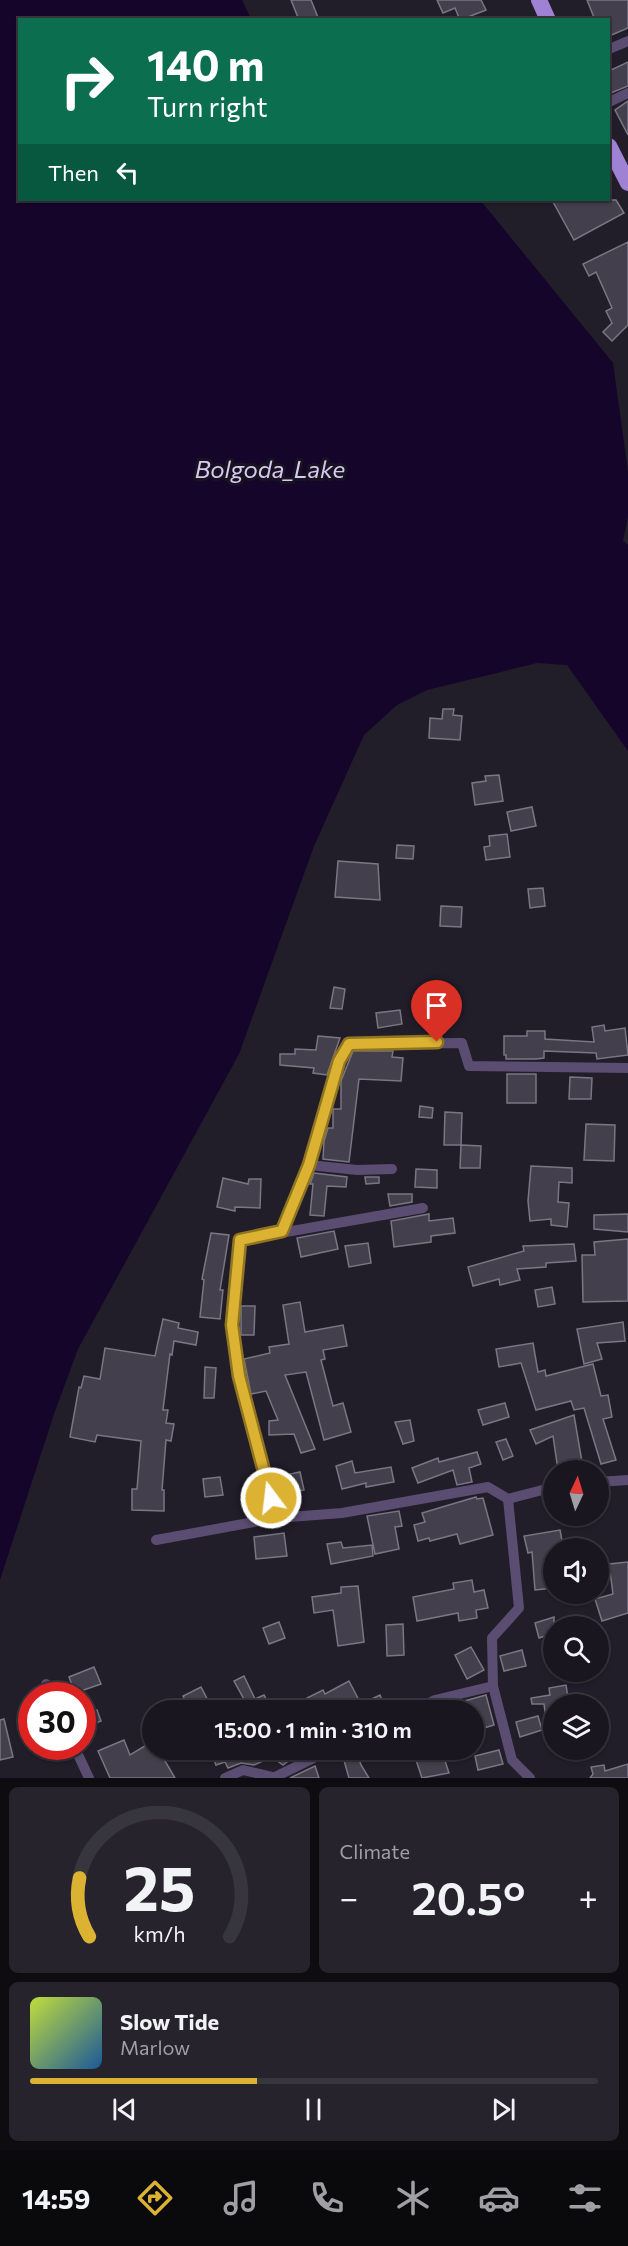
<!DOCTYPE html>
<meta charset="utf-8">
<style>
:root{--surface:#19161f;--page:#26232c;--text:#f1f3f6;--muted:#9f9fa4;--line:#37353d;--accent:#dcb233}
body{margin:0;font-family:Commissioner,sans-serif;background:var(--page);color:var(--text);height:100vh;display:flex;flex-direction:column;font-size:22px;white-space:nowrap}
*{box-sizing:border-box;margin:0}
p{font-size:20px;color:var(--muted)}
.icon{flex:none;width:33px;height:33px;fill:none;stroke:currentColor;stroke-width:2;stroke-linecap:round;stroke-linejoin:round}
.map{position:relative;height:1778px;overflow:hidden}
.side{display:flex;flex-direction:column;gap:9px;padding:9px;background:#0e0c11;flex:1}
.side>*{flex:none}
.banner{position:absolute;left:18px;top:18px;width:592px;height:183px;border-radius:0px;box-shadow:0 2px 4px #0004,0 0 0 2px var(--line);background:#0b6e4f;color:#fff;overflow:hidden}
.needle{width:39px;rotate:4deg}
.buttons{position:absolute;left:543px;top:1460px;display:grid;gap:12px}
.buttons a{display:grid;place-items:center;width:66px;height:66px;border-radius:50%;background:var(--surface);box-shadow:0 2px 4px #0004,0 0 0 2px var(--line);font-size:30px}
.speed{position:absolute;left:18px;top:1682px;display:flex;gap:12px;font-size:30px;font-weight:700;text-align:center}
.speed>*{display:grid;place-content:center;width:78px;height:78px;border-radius:50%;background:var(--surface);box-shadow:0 2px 4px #0004,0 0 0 2px var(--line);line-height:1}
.speed .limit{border:9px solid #d22;background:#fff;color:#111}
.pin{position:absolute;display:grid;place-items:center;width:51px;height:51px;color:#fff;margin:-62px -26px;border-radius:50% 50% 50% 0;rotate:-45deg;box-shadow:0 0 6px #0007}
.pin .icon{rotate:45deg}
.me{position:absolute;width:66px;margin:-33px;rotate:345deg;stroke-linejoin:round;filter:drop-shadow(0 0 4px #0008)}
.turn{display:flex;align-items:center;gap:21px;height:126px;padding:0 30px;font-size:27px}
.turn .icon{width:78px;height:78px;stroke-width:2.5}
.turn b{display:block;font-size:42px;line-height:51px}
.then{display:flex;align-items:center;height:57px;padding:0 30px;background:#0003;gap:12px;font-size:22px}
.big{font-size:45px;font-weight:600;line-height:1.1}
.side .card{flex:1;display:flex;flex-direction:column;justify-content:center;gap:9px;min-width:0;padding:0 21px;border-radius:9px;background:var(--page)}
.side .dial{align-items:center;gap:0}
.dial svg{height:156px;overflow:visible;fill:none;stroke:var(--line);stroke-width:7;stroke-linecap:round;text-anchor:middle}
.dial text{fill:var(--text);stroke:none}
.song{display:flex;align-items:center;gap:18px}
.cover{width:72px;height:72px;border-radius:9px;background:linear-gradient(135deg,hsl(70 70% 55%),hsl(210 70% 35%))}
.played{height:6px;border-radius:3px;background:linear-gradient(90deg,var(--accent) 40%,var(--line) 40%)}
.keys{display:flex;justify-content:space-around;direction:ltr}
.heat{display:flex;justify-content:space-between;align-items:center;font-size:33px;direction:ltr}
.side .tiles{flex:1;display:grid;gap:9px;grid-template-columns:1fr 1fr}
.card:last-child{grid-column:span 2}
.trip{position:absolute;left:142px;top:1700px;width:342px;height:60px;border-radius:30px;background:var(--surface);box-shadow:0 2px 4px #0004,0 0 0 2px var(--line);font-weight:600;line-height:60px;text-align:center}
.menu{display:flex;height:96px;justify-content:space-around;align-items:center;background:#0a090c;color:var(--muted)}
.menu .icon{width:42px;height:42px}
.menu .current{color:var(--accent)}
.menu b{font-size:27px;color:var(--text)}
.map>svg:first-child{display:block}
.water{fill:#16052a}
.building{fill:#433f4c;stroke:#7a7684;stroke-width:1.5}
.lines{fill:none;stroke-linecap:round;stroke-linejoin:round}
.minor{stroke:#5a4d71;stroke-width:10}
.trunk{stroke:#a082d4;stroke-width:16}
.route-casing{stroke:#8f7421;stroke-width:15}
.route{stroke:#dcb233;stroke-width:10}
.labels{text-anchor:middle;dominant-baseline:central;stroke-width:6;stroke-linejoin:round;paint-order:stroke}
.water-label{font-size:24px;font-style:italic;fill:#d7c9f5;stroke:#18141f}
</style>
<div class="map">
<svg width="628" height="1778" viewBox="0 0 628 1778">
<rect width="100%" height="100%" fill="#211d29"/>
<polygon class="water" points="0,0 242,0 251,19 20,20 20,200 481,201 613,363 628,472 628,516 623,541 628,545 628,751 567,665 537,663 427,690 397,705 364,735 314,846 239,1054 78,1349 54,1414 0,1580"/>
<g class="building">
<polygon points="291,0 311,0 319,20 299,20"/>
<polygon points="437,0 481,0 486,10 460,20 455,8 443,13"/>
<polygon points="587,0 628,0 628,28 609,36 609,20 595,20"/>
<polygon points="628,62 628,86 611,93 609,71"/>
<polygon points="628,101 628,135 615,110"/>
<polygon points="552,200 616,200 624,213 574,240"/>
<polygon points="628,242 628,325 612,341 603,332 612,323 606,311 612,308 596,272 589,276 583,264"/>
<polygon points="443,709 454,709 453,715 462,716 460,740 429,738 430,718 442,719"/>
<polygon points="499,775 503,801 475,805 472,783 486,781 485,776"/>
<polygon points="532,807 536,826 511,831 507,812"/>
<polygon points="507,834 510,857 486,860 484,847 490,846 489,836"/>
<polygon points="397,845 414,846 413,859 396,858"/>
<polygon points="338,861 378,864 380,900 335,897"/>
<polygon points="543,888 545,906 530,908 528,889"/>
<polygon points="441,906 462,907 461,927 440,926"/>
<polygon points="334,987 345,989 342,1009 330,1008"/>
<polygon points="454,1007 455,1019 444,1020 445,1032 434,1033 433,1009"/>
<polygon points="400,1010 402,1024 378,1028 376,1013"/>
<polygon points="604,1025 605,1031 625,1028 628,1055 597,1059 596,1053 544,1051 544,1058 536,1059 506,1059 506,1055 504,1055 504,1036 527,1036 527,1031 545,1031 545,1039 594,1042 592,1027"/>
<polygon points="318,1036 340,1038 327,1075 313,1073 314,1068 280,1065 280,1054 295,1054 295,1049 316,1050"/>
<polygon points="353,1051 393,1051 392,1057 403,1058 401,1081 359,1079 349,1162 323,1159 324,1141 328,1128 333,1128 333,1109 341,1109 341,1081"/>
<rect x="507" y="1074" width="29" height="29"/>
<polygon points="570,1077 592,1078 591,1099 569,1099"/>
<polygon points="420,1106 433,1108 432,1118 419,1117"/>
<polygon points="445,1112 462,1113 461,1145 444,1145"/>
<polygon points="586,1124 615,1125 614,1161 584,1160"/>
<polygon points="461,1145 481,1146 480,1168 460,1168"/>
<polygon points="531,1166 572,1168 572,1183 559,1182 558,1202 569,1203 567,1227 551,1225 551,1219 530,1221 528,1201"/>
<polygon points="416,1169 437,1170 437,1188 415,1187"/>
<polygon points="314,1173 347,1177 346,1187 327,1186 324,1216 310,1215 313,1184 310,1184"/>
<polygon points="365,1177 379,1177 379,1183 366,1184"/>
<polygon points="223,1178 248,1184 249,1179 261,1179 260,1208 235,1207 235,1211 217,1207"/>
<polygon points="388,1194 412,1194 412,1202 390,1206"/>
<polygon points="429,1214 429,1221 453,1218 455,1233 431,1236 431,1242 394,1247 391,1221"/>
<polygon points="628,1214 628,1232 594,1229 594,1215"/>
<polygon points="334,1231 338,1249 301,1257 297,1238"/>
<polygon points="211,1233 229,1235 220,1290 223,1290 220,1319 200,1317 204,1280 202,1279"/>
<polygon points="628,1239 628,1301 583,1302 582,1255 595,1255 594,1242"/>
<polygon points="368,1243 371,1263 349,1267 345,1246"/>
<polygon points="574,1244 576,1261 546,1263 546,1267 517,1269 520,1280 500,1285 499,1279 473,1286 468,1267 524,1251 523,1246"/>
<polygon points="552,1287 555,1304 538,1307 535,1290"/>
<polygon points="300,1302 305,1332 343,1325 347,1346 323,1350 325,1359 321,1360 333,1406 343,1403 351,1432 324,1440 306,1372 285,1375 315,1449 301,1453 294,1434 269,1435 269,1421 278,1420 266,1391 251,1394 244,1359 270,1353 269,1347 289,1344 283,1305"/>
<polygon points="241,1306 255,1306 254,1335 241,1335"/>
<polygon points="163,1319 179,1323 178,1328 198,1332 196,1345 174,1341 172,1355 170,1354 163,1410 168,1410 166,1423 174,1424 171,1441 166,1440 162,1490 164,1490 164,1511 132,1510 132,1489 137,1489 141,1441 97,1435 95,1442 70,1437 79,1387 81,1388 84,1376 100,1379 105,1348 155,1356"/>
<polygon points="623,1322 625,1341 597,1343 602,1359 584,1364 577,1329"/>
<polygon points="533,1343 538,1372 545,1370 546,1376 593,1364 601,1396 608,1395 612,1417 603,1419 616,1460 601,1464 584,1408 574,1410 571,1401 536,1410 521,1363 499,1367 496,1349"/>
<polygon points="205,1367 216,1368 214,1398 204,1398"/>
<polygon points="505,1403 509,1417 483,1425 478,1410"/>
<polygon points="574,1415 583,1468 558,1470 553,1436 536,1444 530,1430"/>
<polygon points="410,1420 414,1441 403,1444 395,1422"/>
<polygon points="506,1439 513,1456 503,1460 496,1442"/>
<polygon points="477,1452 481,1464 469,1468 472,1482 457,1485 453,1470 418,1483 412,1468 438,1458 439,1462"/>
<polygon points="352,1461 355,1473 391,1467 394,1482 366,1487 366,1483 342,1489 336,1466"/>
<polygon points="300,1472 304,1490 285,1494 281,1476"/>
<polygon points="220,1477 223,1495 205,1497 203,1479"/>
<polygon points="476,1497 477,1499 483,1498 493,1535 460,1544 457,1534 430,1541 429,1538 418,1541 414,1525 425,1522 422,1513"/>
<polygon points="399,1511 402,1526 395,1527 399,1549 375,1554 367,1516"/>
<polygon points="560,1530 563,1546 554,1547 554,1588 535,1590 532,1552 528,1553 524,1536"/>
<polygon points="284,1533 287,1556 256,1559 254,1537"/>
<polygon points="341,1542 343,1548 372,1545 373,1556 331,1564 327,1544"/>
<polygon points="628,1562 628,1613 602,1621 595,1599 613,1594 609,1564"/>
<polygon points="472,1580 474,1592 484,1590 488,1608 476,1610 477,1618 459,1621 458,1613 417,1621 413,1597 454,1589 453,1583"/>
<polygon points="358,1586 364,1642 338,1646 333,1610 314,1613 312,1597 341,1593 341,1587"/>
<polygon points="554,1617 554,1654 552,1654 545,1636 539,1638 535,1623"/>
<polygon points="279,1622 285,1638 269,1644 263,1628"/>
<polygon points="403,1624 404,1655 387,1656 386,1625"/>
<polygon points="471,1647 484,1670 467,1679 455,1655"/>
<polygon points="522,1650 526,1666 504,1671 500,1656"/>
<polygon points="94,1667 101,1684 75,1693 69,1677"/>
<polygon points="244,1676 255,1699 264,1695 272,1710 232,1710 246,1703 234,1681"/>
<polygon points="349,1681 361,1704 380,1695 386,1710 313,1710 307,1698 323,1690 325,1694"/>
<polygon points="566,1685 569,1704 554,1704 554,1725 547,1726 544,1704 532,1704 531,1698 550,1695 549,1688"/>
<polygon points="201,1687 213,1710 190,1710 183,1696"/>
<polygon points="486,1695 494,1725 474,1731 474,1710 444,1710 443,1707"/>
<polygon points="97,1710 101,1721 82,1728 82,1715"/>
<polygon points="538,1716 542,1730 520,1737 516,1722"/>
<polygon points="4,1719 13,1757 0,1760 0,1720"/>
<polygon points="124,1740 130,1755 153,1741 153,1749 158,1749 175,1778 110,1778 98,1751"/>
<polygon points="227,1749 233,1753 242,1749 291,1749 284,1752 292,1758 283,1765 272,1757 254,1765 241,1763 228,1768 225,1762 216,1765 212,1755"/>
<polygon points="499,1750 503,1764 478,1770 475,1756"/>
<polygon points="442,1752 449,1773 422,1778 416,1760"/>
<polygon points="357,1753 361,1765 369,1778 349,1778 343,1757"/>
<polygon points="628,1764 628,1778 590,1778 593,1774 591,1767 604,1765 605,1771"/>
<polygon points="315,1766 319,1778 290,1778"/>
</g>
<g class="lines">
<g class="minor">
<polyline points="609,49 628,41"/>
<polyline points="609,102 628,93"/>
<polyline points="309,1165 357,1170 392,1169"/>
<polyline points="282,1231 309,1165 339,1061 349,1044 462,1043 469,1066 628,1068"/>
<polyline points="598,1482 628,1480"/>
<polyline points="508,1499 519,1608 492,1638 493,1686 512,1760 530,1778"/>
<polyline points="276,1518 239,1376 232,1325 240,1240 423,1208"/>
<polyline points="156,1540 276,1518 342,1513 488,1487 508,1499 554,1487"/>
<polyline points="46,1684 51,1695"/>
<polyline points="415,1710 435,1700 493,1686"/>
<polyline points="74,1746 89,1778"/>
<polyline points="225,1778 243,1770 273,1777"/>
<polyline points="273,1778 332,1749"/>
</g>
<g class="trunk">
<polyline points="539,0 548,20"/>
<polyline points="609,146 628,183"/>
</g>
</g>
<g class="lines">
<g class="route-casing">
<polyline id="route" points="271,1498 239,1376 232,1325 240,1240 282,1231 309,1165 339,1061 349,1044 437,1042"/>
</g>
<use href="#route" class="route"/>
</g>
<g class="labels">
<g class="water-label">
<text x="270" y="468">Bolgoda_Lake</text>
</g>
</g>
</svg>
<div class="buttons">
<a><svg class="needle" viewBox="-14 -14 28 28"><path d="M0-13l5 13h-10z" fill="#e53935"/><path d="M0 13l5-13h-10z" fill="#9f9fa4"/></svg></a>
<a><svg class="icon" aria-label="sound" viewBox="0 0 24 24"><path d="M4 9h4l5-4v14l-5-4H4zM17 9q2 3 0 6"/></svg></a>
<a><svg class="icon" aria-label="search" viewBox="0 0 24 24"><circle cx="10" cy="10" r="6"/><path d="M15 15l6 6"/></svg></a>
<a><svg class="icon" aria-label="layers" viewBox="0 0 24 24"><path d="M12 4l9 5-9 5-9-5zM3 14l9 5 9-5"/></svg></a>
</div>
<div class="speed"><div class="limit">30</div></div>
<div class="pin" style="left:437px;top:1042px;background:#d93025"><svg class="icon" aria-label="arrive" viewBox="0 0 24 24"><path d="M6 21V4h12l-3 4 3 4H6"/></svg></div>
<svg class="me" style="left:271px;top:1498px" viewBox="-20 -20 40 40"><circle r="17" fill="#dcb233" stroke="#fff" stroke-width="3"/><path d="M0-11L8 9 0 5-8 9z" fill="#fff"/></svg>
<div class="trip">15:00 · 1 min · 310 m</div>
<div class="banner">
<div class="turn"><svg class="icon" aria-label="right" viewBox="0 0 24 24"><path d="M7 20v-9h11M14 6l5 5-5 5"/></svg><div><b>140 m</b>Turn right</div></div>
<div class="then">Then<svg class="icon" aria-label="left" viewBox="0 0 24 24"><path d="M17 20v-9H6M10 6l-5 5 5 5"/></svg></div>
</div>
</div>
<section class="side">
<div class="tiles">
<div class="card dial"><svg viewBox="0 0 100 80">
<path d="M14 69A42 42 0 1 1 86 69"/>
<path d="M14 69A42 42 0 0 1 9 39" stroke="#dcb233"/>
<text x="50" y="56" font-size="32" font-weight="700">25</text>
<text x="50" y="72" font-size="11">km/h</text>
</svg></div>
<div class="card"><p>Climate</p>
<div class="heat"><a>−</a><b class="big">20.5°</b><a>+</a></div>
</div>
<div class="card">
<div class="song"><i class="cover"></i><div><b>Slow Tide</b><p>Marlow</p></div></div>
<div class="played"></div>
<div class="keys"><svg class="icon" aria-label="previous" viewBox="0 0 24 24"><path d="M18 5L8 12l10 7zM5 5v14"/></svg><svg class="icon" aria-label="pause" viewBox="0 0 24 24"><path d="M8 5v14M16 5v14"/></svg><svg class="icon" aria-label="next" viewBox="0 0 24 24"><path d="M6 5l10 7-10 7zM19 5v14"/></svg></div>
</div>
</div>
</section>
<nav class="menu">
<b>14:59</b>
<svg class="icon current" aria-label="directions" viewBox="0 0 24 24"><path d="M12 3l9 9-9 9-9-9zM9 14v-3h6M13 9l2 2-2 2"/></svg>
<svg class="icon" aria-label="music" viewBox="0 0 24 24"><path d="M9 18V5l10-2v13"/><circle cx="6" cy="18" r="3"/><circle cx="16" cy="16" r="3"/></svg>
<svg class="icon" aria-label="phone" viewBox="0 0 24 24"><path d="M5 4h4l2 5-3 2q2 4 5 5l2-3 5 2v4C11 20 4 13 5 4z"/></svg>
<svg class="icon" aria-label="climate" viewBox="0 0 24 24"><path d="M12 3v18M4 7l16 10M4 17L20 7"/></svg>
<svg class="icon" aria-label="car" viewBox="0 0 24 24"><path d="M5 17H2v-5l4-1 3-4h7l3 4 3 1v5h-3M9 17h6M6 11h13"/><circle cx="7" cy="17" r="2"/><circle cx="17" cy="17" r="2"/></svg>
<svg class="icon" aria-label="filters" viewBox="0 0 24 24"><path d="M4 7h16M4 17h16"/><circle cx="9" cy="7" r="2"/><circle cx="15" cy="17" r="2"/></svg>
</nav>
